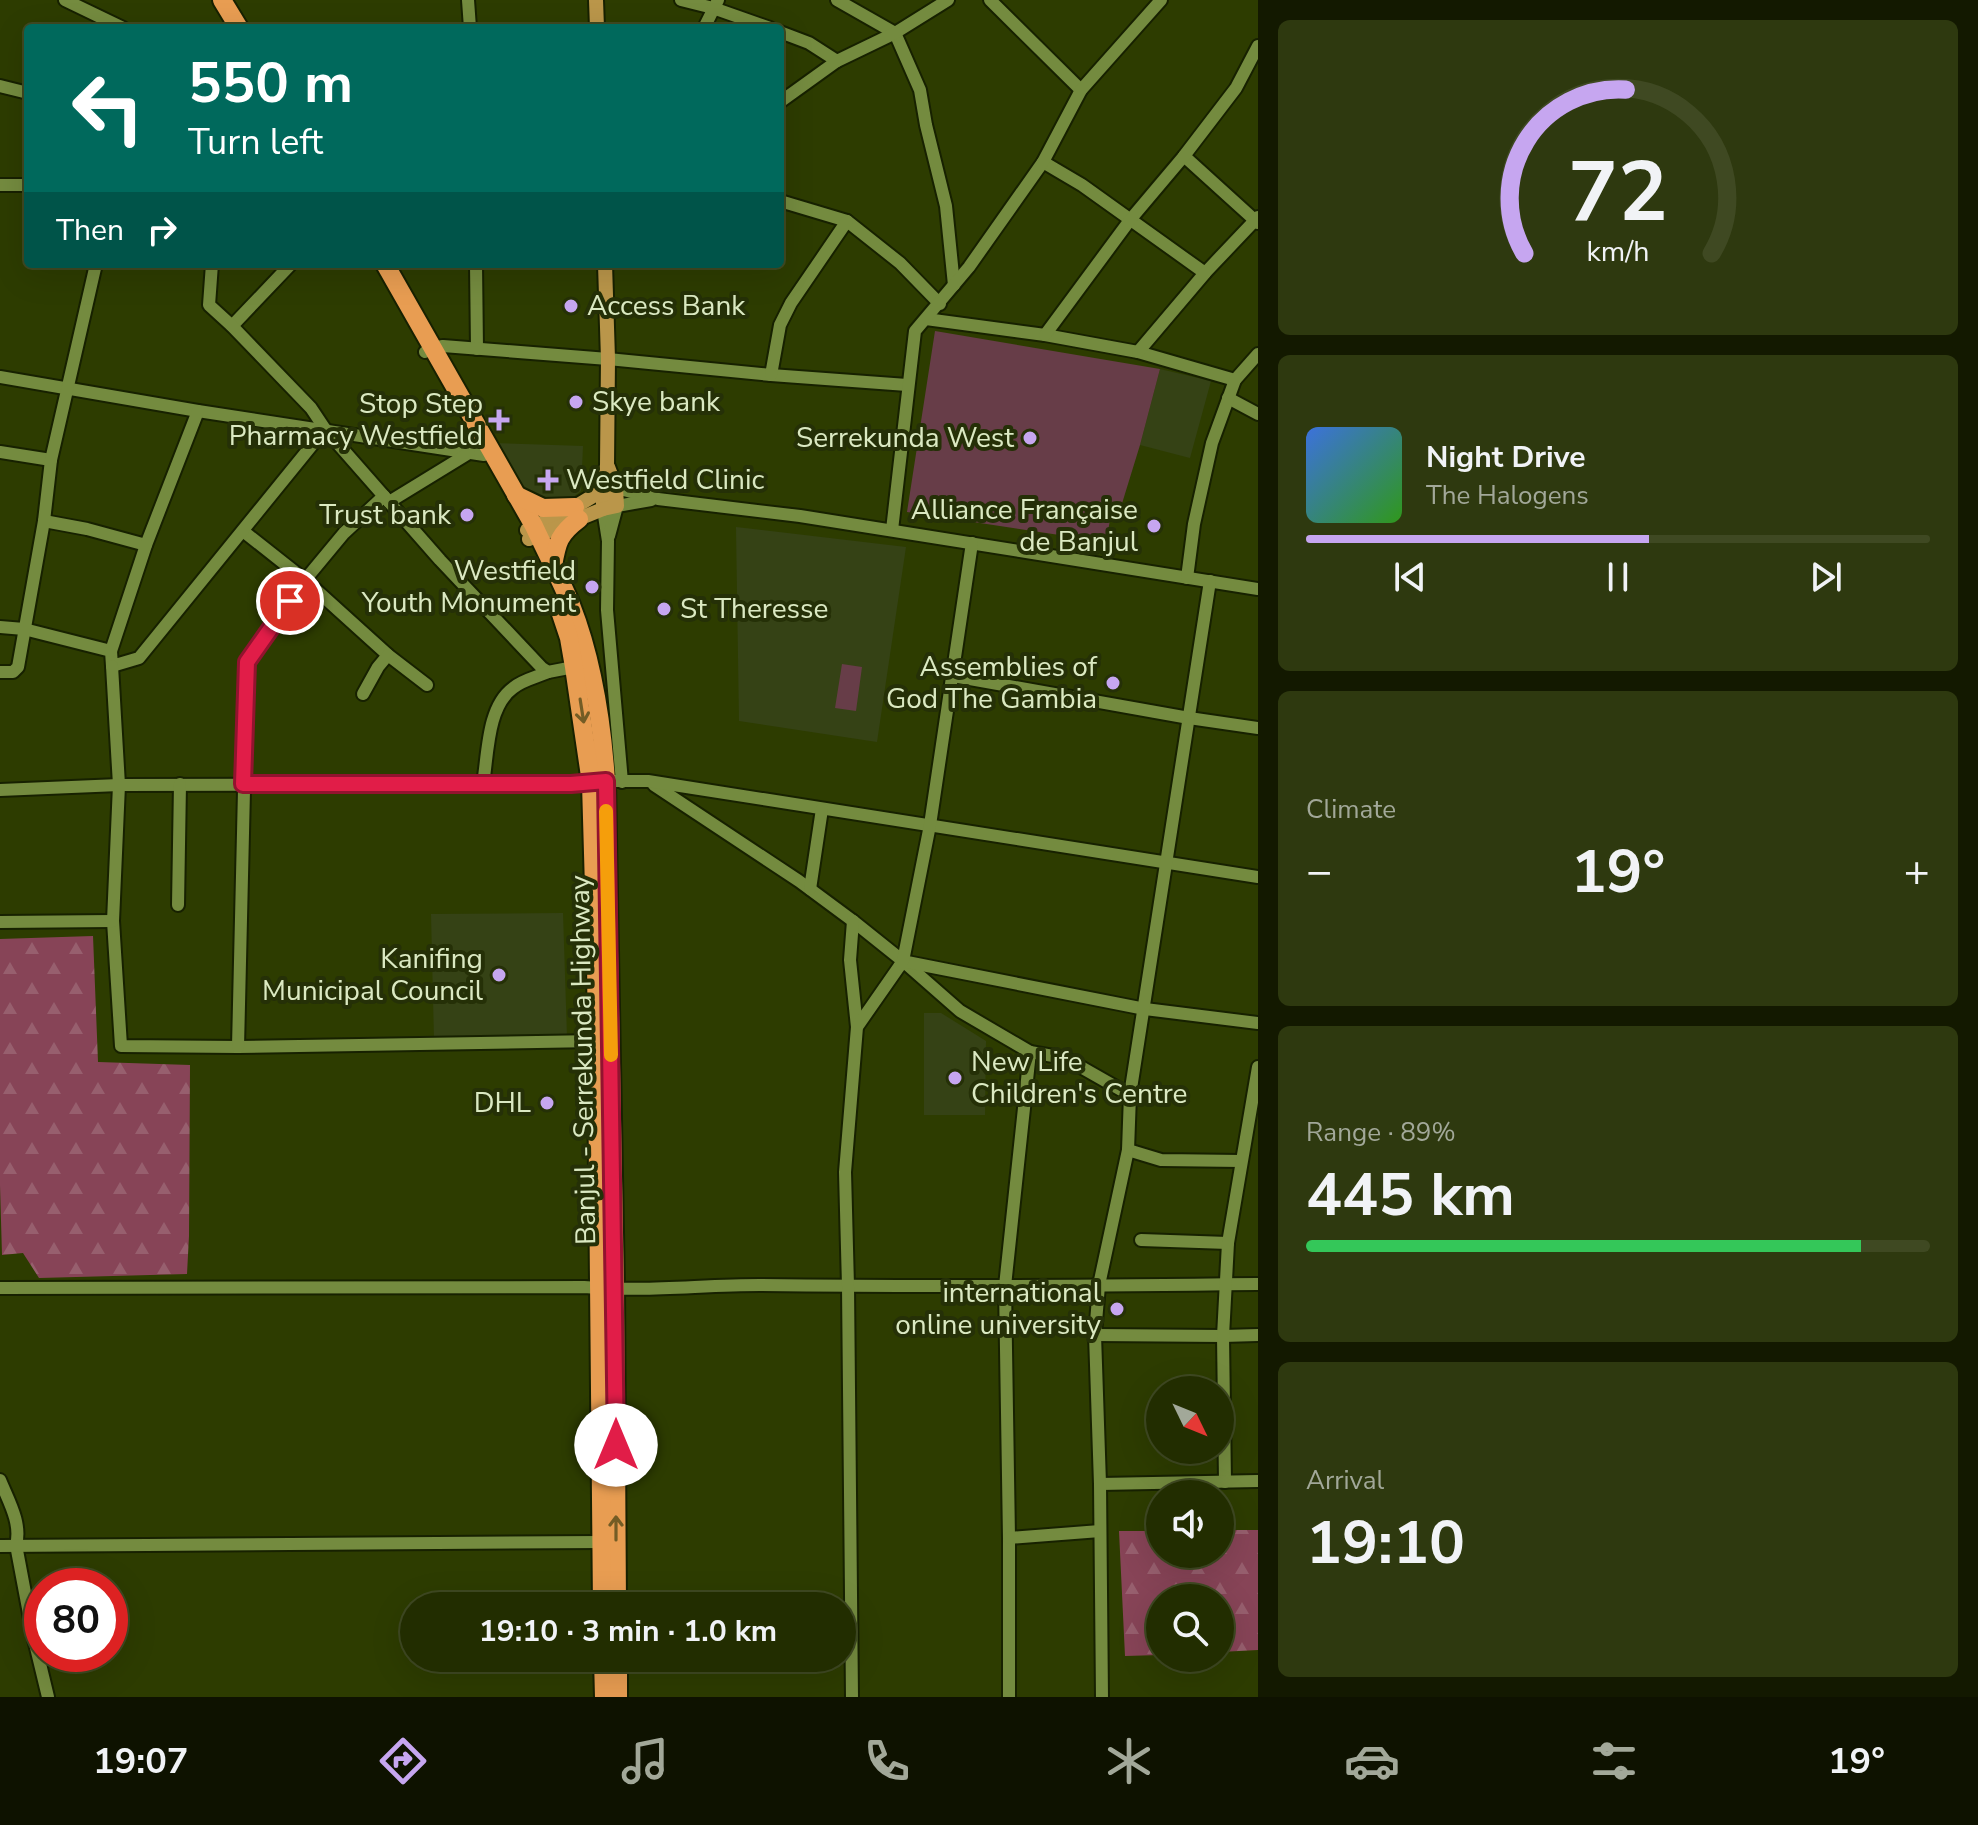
<!DOCTYPE html>
<meta charset="utf-8">
<style>
:root{--surface:#222d00;--page:#2e390f;--text:#f1f3f6;--muted:#a2a899;--line:#3f4922;--accent:#c6a6f0}
body{margin:0;font-family:"Nunito Sans",sans-serif;background:var(--page);color:var(--text);height:100vh;display:flex;flex-direction:column;font-size:30px;white-space:nowrap}
*{box-sizing:border-box;margin:0}
p{font-size:26px;color:var(--muted)}
.icon{flex:none;width:44px;height:44px;fill:none;stroke:currentColor;stroke-width:2;stroke-linecap:round;stroke-linejoin:round}
.map{position:relative;flex:1;overflow:hidden}
.details{display:flex;flex-direction:column;gap:20px;padding:20px;background:#131900;width:720px}
.details>*{flex:none}
.banner{position:absolute;left:24px;top:24px;width:760px;height:244px;border-radius:8px;box-shadow:0 8px 32px #0002,0 0 0 2px var(--line);background:#00695c;color:#fff;overflow:hidden}
.needle{width:52px;rotate:133deg}
.tools{position:absolute;left:1146px;top:1376px;display:grid;gap:16px}
.tools a{display:grid;place-items:center;width:88px;height:88px;border-radius:50%;background:var(--surface);box-shadow:0 8px 32px #0002,0 0 0 2px var(--line);font-size:40px}
.speed{position:absolute;left:24px;top:1568px;display:flex;gap:16px;font-size:40px;font-weight:700;text-align:center}
.speed>*{display:grid;place-content:center;width:104px;height:104px;border-radius:50%;background:var(--surface);box-shadow:0 8px 32px #0002,0 0 0 2px var(--line);line-height:1}
.speed .limit{border:12px solid #d22;background:#fff;color:#111}
.pin{position:absolute;display:grid;place-items:center;width:68px;height:68px;color:#fff;margin:-34px;border:4px solid #fff;border-radius:50%;box-shadow:0 2px 8px #0007}
.me{position:absolute;width:88px;margin:-44px;rotate:0deg;stroke-linejoin:round;filter:drop-shadow(0 0 6px #0008)}
.turn{display:flex;align-items:center;gap:28px;height:168px;padding:0 32px;font-size:36px}
.turn .icon{width:104px;height:104px;stroke-width:2.5}
.turn b{display:block;font-size:56px;line-height:68px}
.then{display:flex;align-items:center;height:76px;padding:0 32px;background:#0003;gap:16px;font-size:30px}
.big{font-size:60px;font-weight:700;line-height:1.1}
.details .tile{flex:1;display:flex;flex-direction:column;justify-content:center;gap:12px;min-width:0;padding:0 28px;border-radius:12px;background:var(--page)}
.details .dial{align-items:center;gap:0}
.dial svg{height:208px;overflow:visible;fill:none;stroke:var(--line);stroke-width:7;stroke-linecap:round;text-anchor:middle}
.dial text{fill:var(--text);stroke:none}
.song{display:flex;align-items:center;gap:24px}
.cover{width:96px;height:96px;border-radius:12px;background:linear-gradient(135deg,hsl(220 70% 55%),hsl(110 70% 35%))}
.played{height:8px;border-radius:4px;background:linear-gradient(90deg,var(--accent) 55%,var(--line) 55%)}
.keys{display:flex;justify-content:space-around;direction:ltr}
.heat{display:flex;justify-content:space-between;align-items:center;font-size:44px;direction:ltr}
.charge{height:12px;border-radius:6px;background:linear-gradient(90deg,#34c759 89%,var(--line) 0)}
.trip{position:absolute;left:400px;top:1592px;width:456px;height:80px;border-radius:40px;background:var(--surface);box-shadow:0 8px 32px #0002,0 0 0 2px var(--line);font-weight:700;line-height:80px;text-align:center}
.tabs{display:flex;height:128px;justify-content:space-around;align-items:center;background:#0e1200;color:var(--muted)}
.tabs .icon{width:56px;height:56px}
.tabs .current{color:var(--accent)}
.tabs b{font-size:36px;color:var(--text)}
main{display:flex;flex:1;min-height:0}
.map>svg:first-child{display:block}
.built{fill:#354215}
.grass{fill:#673d48}
.forest{fill:url(#forest-firs)}
.lines{fill:none;stroke-linecap:round;stroke-linejoin:round}
.minor-casing{stroke:#172100;stroke-width:16}
.major-casing{stroke:#172100;stroke-width:18}
.highway-casing{stroke:#172100;stroke-width:22}
.minor{stroke:#748b3f;stroke-width:12}
.major{stroke:#ba964a;stroke-width:14}
.highway{stroke:#e89d52;stroke-width:18}
.oneway{stroke:#735c25}
.route-casing{stroke:#92132f;stroke-width:20}
.route{stroke:#e11d48;stroke-width:14}
.slow{stroke:#f59e0b;stroke-width:14}
.poi-dot{fill:#c6a6f0;stroke:#253007;stroke-width:3}
.labels{text-anchor:middle;dominant-baseline:central;stroke-width:8;stroke-linejoin:round;paint-order:stroke}
.poi-label{font-size:28px;fill:#dbe9c2;stroke:#253007;text-anchor:end}
.street-label{font-size:28px;fill:#dbe9c2;stroke:#253007}
</style>
<main>
<div class="map">
<svg width="1258" height="1697" viewBox="0 0 1258 1697">
<defs>
<pattern id="forest-firs" width="22" height="20" patternUnits="userSpaceOnUse" patternTransform="scale(2)"><rect width="22" height="20" fill="#874457"/><path d="M5 1l3.5 6h-7zM16 11l3.5 6h-7z" fill="#975f6e"/></pattern>
</defs>
<rect width="100%" height="100%" fill="#2d3c00"/>
<g class="built">
<polygon points="1160,369 1211,381 1190,458 1140,445"/>
<polygon points="491,443 583,446 581,491 572,498 559,503 526,497"/>
<polygon points="736,527 906,547 877,742 739,721"/>
<polygon points="563,913 567,1037 434,1039 431,914"/>
<polygon points="924,1013 941,1013 986,1041 985,1115 924,1115"/>
</g>
<g class="grass">
<polygon points="935,331 1160,369 1140,445 1120,510 1112,509 1106,542 907,512"/>
<polygon points="842,664 862,667 856,711 835,708"/>
</g>
<g class="forest">
<polygon points="93,936 98,1062 190,1065 189,1236 187,1274 39,1278 23,1253 2,1255 0,1185 0,939"/>
<polygon points="1220,1530 1258,1530 1258,1650 1220,1652 1220,1598 1160,1598 1160,1655 1125,1656 1119,1531 1160,1531 1160,1554 1220,1554"/>
</g>
<g class="lines">
<g class="minor-casing">
<g id="minor">
<polyline points="65,0 123,28"/>
<polyline points="468,0 470,28"/>
<polyline points="681,0 713,8 770,28"/>
<polyline points="837,0 895,33 920,90 926,125 946,206 954,285"/>
<polyline points="990,0 1081,90"/>
<polyline points="704,28 718,0"/>
<polyline points="780,32 809,43 837,61 895,33 948,0"/>
<polyline points="0,86 28,93"/>
<polyline points="780,102 837,61"/>
<polyline points="1184,156 1258,223"/>
<polyline points="1043,162 1082,185 1205,273"/>
<polyline points="0,185 28,185"/>
<polyline points="780,201 847,221 900,263 940,304"/>
<polyline points="476,264 477,349"/>
<polyline points="926,319 1045,335 1138,352 1235,380"/>
<polyline points="232,326 291,264"/>
<polyline points="1045,335 1130,220 1184,156 1236,88 1258,46"/>
<polyline points="425,352 433,348 443,346 608,359 771,375 907,385"/>
<polyline points="1138,352 1205,273 1258,217"/>
<polyline points="771,375 780,325 791,303 847,221"/>
<polyline points="0,377 198,411 484,455"/>
<polyline points="1228,398 1258,414"/>
<polyline points="325,429 440,560 542,668 548,672 574,667"/>
<polyline points="0,452 51,460"/>
<polyline points="616,488 658,499 800,516 1258,589"/>
<polyline points="389,502 469,453"/>
<polyline points="603,509 608,541 607,610 622,782"/>
<polyline points="44,521 87,529 146,545"/>
<polyline points="892,530 915,331 969,267 1043,162 1081,90 1161,0"/>
<polyline points="243,531 305,580 388,655 427,685"/>
<polyline points="609,536 617,506 651,500"/>
<polyline points="1187,578 1194,524 1212,443 1235,380 1258,354"/>
<polyline points="0,627 24,629 111,651 112,666 139,658 325,429 311,408 232,326 209,305 212,264"/>
<polyline points="111,651 146,545 198,411"/>
<polyline points="112,666 119,785 113,921 121,1046 238,1047 596,1041"/>
<polyline points="0,672 13,672 18,667 44,521 51,460 96,264"/>
<polyline points="953,676 1189,718 1258,728"/>
<polyline points="363,694 378,667 388,655"/>
<path d="M483,784C488,754 487,707 513,688C522,680 537,677 548,672"/>
<polyline points="654,785 799,881 853,921 903,961 960,1011 1030,1052 1005,1286 1009,1538 1009,1697"/>
<polyline points="0,790 119,785 571,784 606,781 648,781 1258,877"/>
<polyline points="810,889 822,809"/>
<polyline points="178,905 180,784"/>
<polyline points="853,921 850,960 857,1027"/>
<polyline points="0,922 113,921"/>
<polyline points="907,962 1145,1009 1258,1023"/>
<polyline points="238,1047 247,662 305,580 344,533 384,496"/>
<polyline points="1030,1052 1065,1058 1130,1095"/>
<polyline points="1128,1150 1161,1160 1241,1161"/>
<polyline points="1141,1240 1228,1243"/>
<path d="M0,1288L584,1287C642,1292 701,1285 760,1285C926,1287 1092,1286 1258,1284"/>
<polyline points="1095,1335 1223,1336 1258,1335"/>
<path d="M0,1480C8,1500 22,1523 16,1545L33,1635L48,1697"/>
<polyline points="1225,1482 1223,1336 1228,1243 1258,1067"/>
<polyline points="1100,1484 1258,1481"/>
<polyline points="1009,1538 1100,1531"/>
<polyline points="0,1546 601,1542"/>
<polyline points="852,1697 848,1286 845,1172 857,1027 903,961 930,825 972,543"/>
<polyline points="1102,1697 1100,1484 1095,1335 1099,1285 1128,1150 1130,1095 1210,581"/>
</g>
</g>
<g class="major-casing">
<g id="major">
<polyline points="596,0 597,28"/>
<polyline points="603,509 603,490 607,465 608,359 605,264"/>
<polyline points="527,530 575,507 603,490 608,489"/>
<polyline points="529,539 603,509 617,506 616,488 608,467"/>
</g>
</g>
<g class="highway-casing">
<g id="highway">
<polyline points="222,0 239,28"/>
<path d="M385,264L534,526C546,552 560,578 571,605C593,661 602,722 606,781L615,1288L617,1606"/>
<polyline points="516,495 543,508 575,507"/>
<path d="M553,566C557,542 559,534 579,519"/>
<polyline points="559,608 569,638 574,667 591,783 596,958 602,1606"/>
<polyline points="603,1658 604,1697"/>
<polyline points="618,1658 618,1697"/>
</g>
</g>
<use href="#minor" class="minor"/>
<use href="#major" class="major"/>
<use href="#highway" class="highway"/>
</g>
<defs><path id="oneway-shaft" d="M-6 0H5M1.5-3L5.5 0L1.5 3" fill="none" stroke-width="1.6" stroke-linecap="round" stroke-linejoin="round" transform="scale(2)"/></defs>
<g class="oneway">
<use href="#oneway-shaft" transform="translate(582 711) rotate(81)"/>
<use href="#oneway-shaft" transform="translate(616 1528) rotate(-90)"/>
</g>
<g class="lines">
<g class="route-casing">
<polyline id="route" points="290,601 247,662 243,784 571,784 606,781 616,1445"/>
</g>
<use href="#route" class="route"/>
<polyline class="slow" points="606,811 611,1055"/>
</g>
<g class="poi-dot">
<circle cx="571" cy="306" r="8"/>
<circle cx="576" cy="402" r="8"/>
<path d="M495 408h8v8h8v8h-8v8h-8v-8h-8v-8h8z"/>
<circle cx="1030" cy="438" r="8"/>
<path d="M544 468h8v8h8v8h-8v8h-8v-8h-8v-8h8z"/>
<circle cx="467" cy="515" r="8"/>
<circle cx="1154" cy="526" r="8"/>
<circle cx="592" cy="587" r="8"/>
<circle cx="664" cy="609" r="8"/>
<circle cx="1113" cy="683" r="8"/>
<circle cx="499" cy="975" r="8"/>
<circle cx="955" cy="1078" r="8"/>
<circle cx="547" cy="1103" r="8"/>
<circle cx="1117" cy="1309" r="8"/>
</g>
<g class="labels">
<g class="poi-label">
<text x="587" y="306" text-anchor="start">Access Bank</text>
<text x="592" y="402" text-anchor="start">Skye bank</text>
<text x="483" y="404">Stop Step<tspan x="483" dy="32">Pharmacy Westfield</tspan></text>
<text x="1014" y="438">Serrekunda West</text>
<text x="566" y="480" text-anchor="start">Westfield Clinic</text>
<text x="1138" y="510">Alliance Française<tspan x="1138" dy="32">de Banjul</tspan></text>
<text x="451" y="515">Trust bank</text>
<text x="576" y="571">Westfield<tspan x="576" dy="32">Youth Monument</tspan></text>
<text x="680" y="609" text-anchor="start">St Theresse</text>
<text x="1097" y="667">Assemblies of<tspan x="1097" dy="32">God The Gambia</tspan></text>
<text x="483" y="959">Kanifing<tspan x="483" dy="32">Municipal Council</tspan></text>
<text x="971" y="1062" text-anchor="start">New Life<tspan x="971" dy="32">Children's Centre</tspan></text>
<text x="531" y="1103">DHL</text>
<text x="1101" y="1293">international<tspan x="1101" dy="32">online university</tspan></text>
</g>
<g class="street-label">
<text transform="translate(583 1060) rotate(-91)">Banjul - Serrekunda Highway</text>
</g>
</g>
</svg>
<div class="tools">
<a><svg class="needle" viewBox="-14 -14 28 28"><path d="M0-13l5 13h-10z" fill="#e53935"/><path d="M0 13l5-13h-10z" fill="#a2a899"/></svg></a>
<a><svg class="icon" aria-label="sound" viewBox="0 0 24 24"><path d="M4 9h4l5-4v14l-5-4H4zM17 9q2 3 0 6"/></svg></a>
<a><svg class="icon" aria-label="search" viewBox="0 0 24 24"><circle cx="10" cy="10" r="6"/><path d="M15 15l6 6"/></svg></a>
</div>
<div class="speed"><div class="limit">80</div></div>
<div class="pin" style="left:290px;top:601px;background:#d93025"><svg class="icon" aria-label="arrive" viewBox="0 0 24 24"><path d="M6 21V4h12l-3 4 3 4H6"/></svg></div>
<svg class="me" style="left:616px;top:1445px" viewBox="-20 -20 40 40"><circle r="19" fill="#fff"/><path d="M0-13L10 11 0 6-10 11z" fill="#e11d48"/></svg>
<div class="trip">19:10 · 3 min · 1.0 km</div>
<div class="banner">
<div class="turn"><svg class="icon" aria-label="left" viewBox="0 0 24 24"><path d="M17 20v-9H6M10 6l-5 5 5 5"/></svg><div><b>550 m</b>Turn left</div></div>
<div class="then">Then<svg class="icon" aria-label="right" viewBox="0 0 24 24"><path d="M7 20v-9h11M14 6l5 5-5 5"/></svg></div>
</div>
</div>
<section class="details">
<div class="tile dial"><svg viewBox="0 0 100 80">
<path d="M14 69A42 42 0 1 1 86 69"/>
<path d="M14 69A42 42 0 0 1 53 6" stroke="#c6a6f0"/>
<text x="50" y="56" font-size="32" font-weight="700">72</text>
<text x="50" y="72" font-size="11">km/h</text>
</svg></div>
<div class="tile">
<div class="song"><i class="cover"></i><div><b>Night Drive</b><p>The Halogens</p></div></div>
<div class="played"></div>
<div class="keys"><svg class="icon" aria-label="previous" viewBox="0 0 24 24"><path d="M18 5L8 12l10 7zM5 5v14"/></svg><svg class="icon" aria-label="pause" viewBox="0 0 24 24"><path d="M8 5v14M16 5v14"/></svg><svg class="icon" aria-label="next" viewBox="0 0 24 24"><path d="M6 5l10 7-10 7zM19 5v14"/></svg></div>
</div>
<div class="tile"><p>Climate</p>
<div class="heat"><a>−</a><b class="big">19°</b><a>+</a></div>
</div>
<div class="tile"><p>Range · 89%</p><b class="big">445 km</b><div class="charge"></div></div>
<div class="tile"><p>Arrival</p><b class="big">19:10</b></div>
</section>
</main>
<nav class="tabs">
<b>19:07</b>
<svg class="icon current" aria-label="directions" viewBox="0 0 24 24"><path d="M12 3l9 9-9 9-9-9zM9 14v-3h6M13 9l2 2-2 2"/></svg>
<svg class="icon" aria-label="music" viewBox="0 0 24 24"><path d="M9 18V5l10-2v13"/><circle cx="6" cy="18" r="3"/><circle cx="16" cy="16" r="3"/></svg>
<svg class="icon" aria-label="phone" viewBox="0 0 24 24"><path d="M5 4h4l2 5-3 2q2 4 5 5l2-3 5 2v4C11 20 4 13 5 4z"/></svg>
<svg class="icon" aria-label="climate" viewBox="0 0 24 24"><path d="M12 3v18M4 7l16 10M4 17L20 7"/></svg>
<svg class="icon" aria-label="car" viewBox="0 0 24 24"><path d="M5 17H2v-5l4-1 3-4h7l3 4 3 1v5h-3M9 17h6M6 11h13"/><circle cx="7" cy="17" r="2"/><circle cx="17" cy="17" r="2"/></svg>
<svg class="icon" aria-label="filters" viewBox="0 0 24 24"><path d="M4 7h16M4 17h16"/><circle cx="9" cy="7" r="2"/><circle cx="15" cy="17" r="2"/></svg>
<b>19°</b>
</nav>
